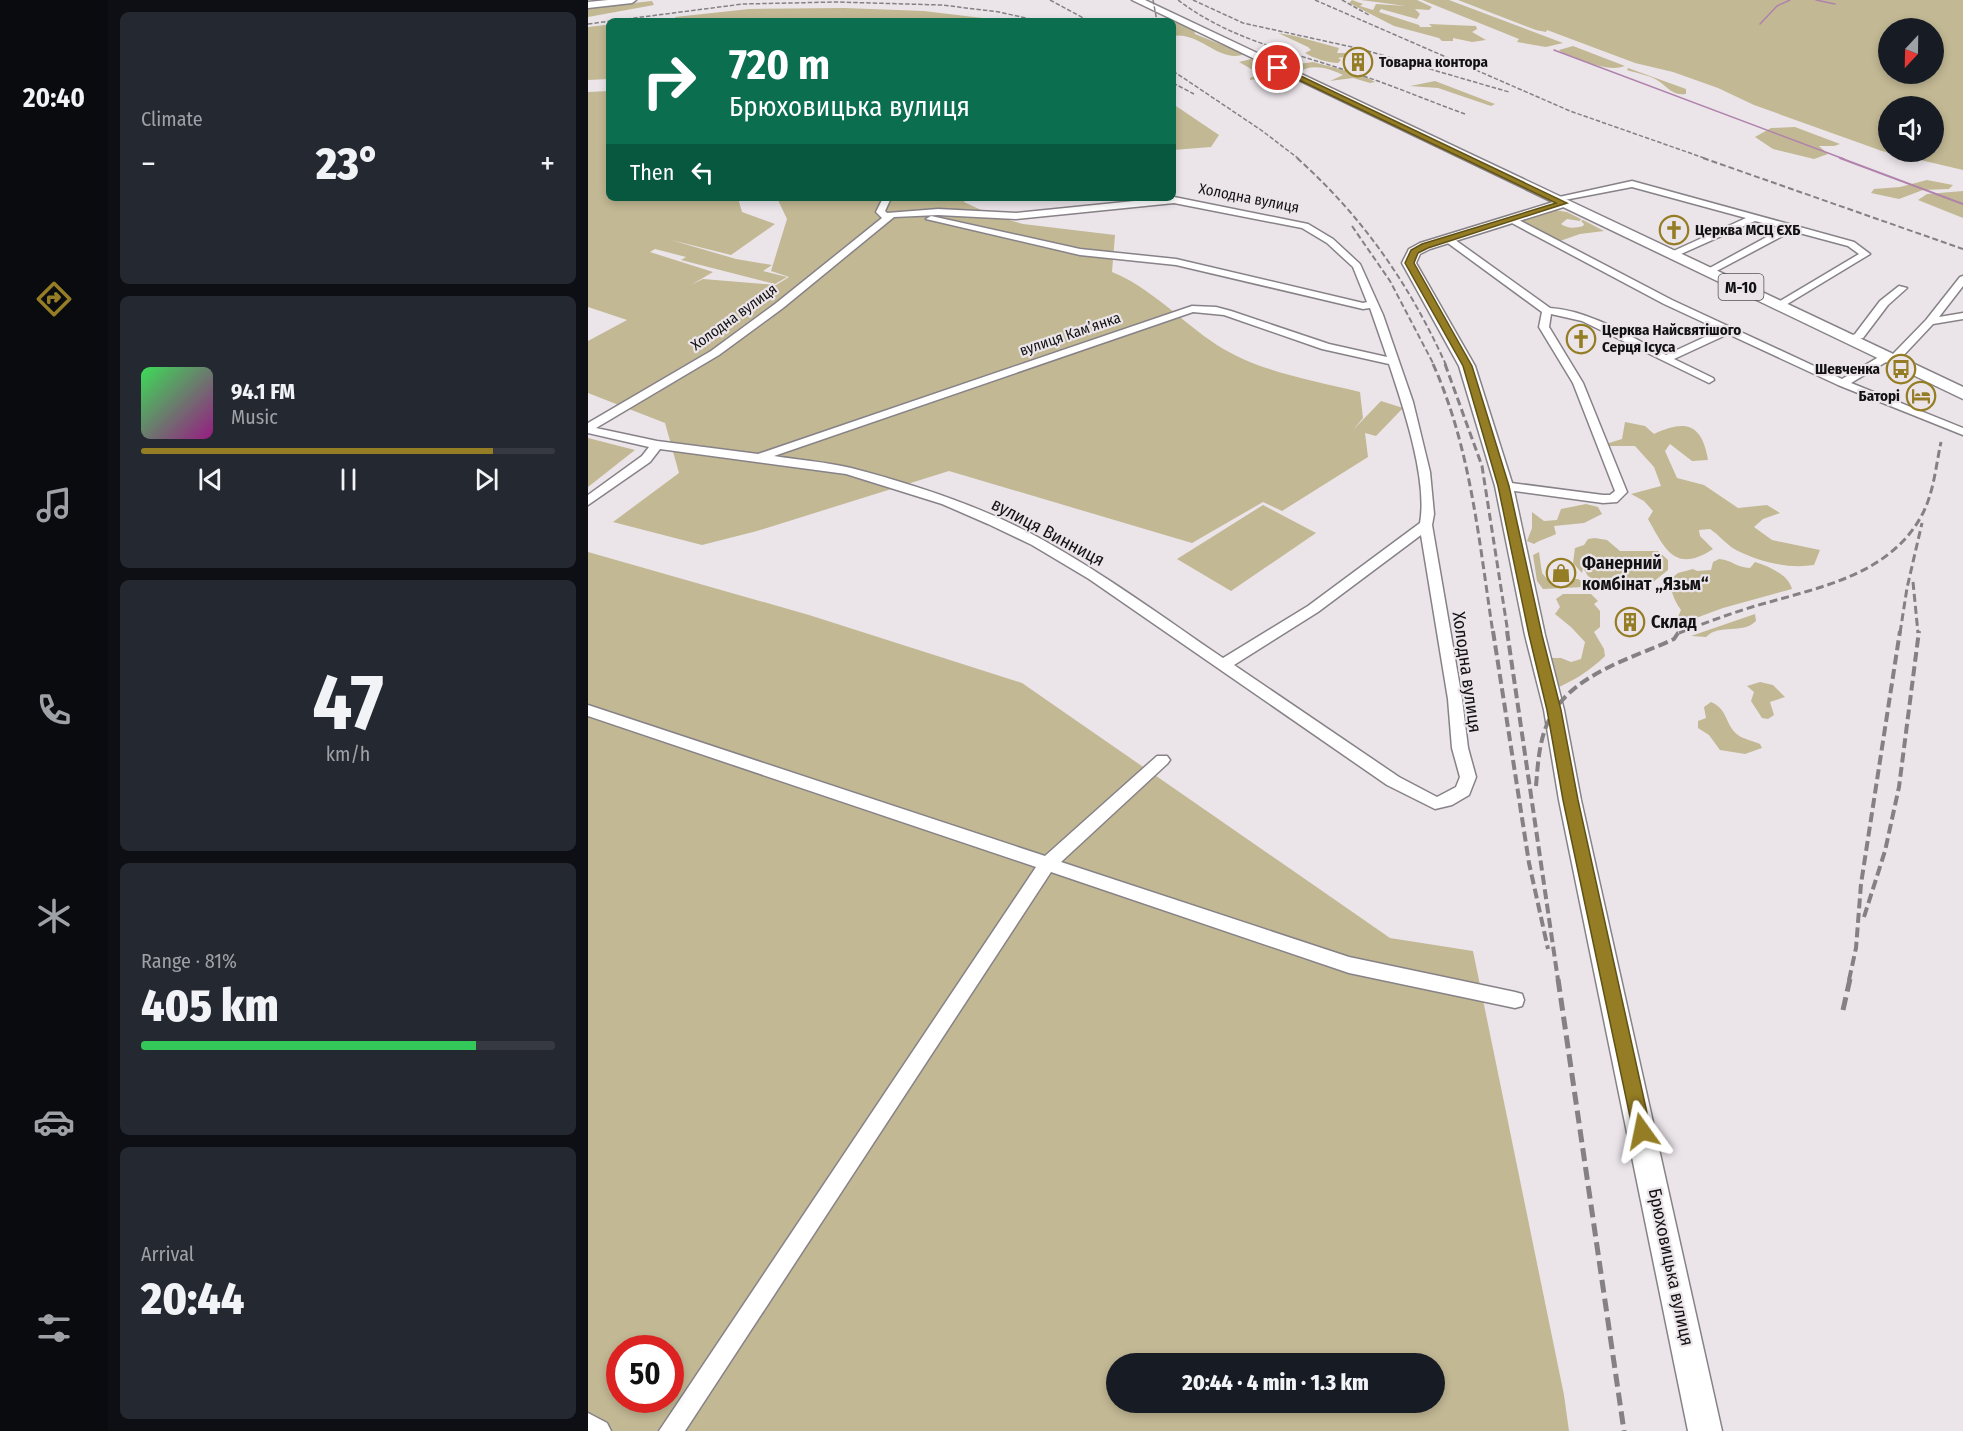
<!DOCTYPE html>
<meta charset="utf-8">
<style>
:root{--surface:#171b24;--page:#242831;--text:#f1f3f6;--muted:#9ea1a6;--line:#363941;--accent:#947d24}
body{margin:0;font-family:"Fira Sans Condensed",sans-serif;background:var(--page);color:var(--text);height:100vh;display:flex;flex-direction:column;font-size:22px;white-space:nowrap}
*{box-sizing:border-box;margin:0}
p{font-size:20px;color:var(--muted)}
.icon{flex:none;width:33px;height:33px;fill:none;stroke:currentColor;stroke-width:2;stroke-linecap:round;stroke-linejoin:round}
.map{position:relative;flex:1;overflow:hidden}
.panel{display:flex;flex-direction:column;gap:12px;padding:12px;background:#0d0f14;width:480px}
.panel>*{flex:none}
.hud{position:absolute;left:18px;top:18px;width:570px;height:183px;border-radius:9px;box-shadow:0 3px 9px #0003;background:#0b6e4f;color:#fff;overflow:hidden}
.needle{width:39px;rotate:202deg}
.buttons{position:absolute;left:1290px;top:18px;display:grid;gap:12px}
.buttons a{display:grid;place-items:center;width:66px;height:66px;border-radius:50%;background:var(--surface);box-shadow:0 3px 9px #0003;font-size:30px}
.speed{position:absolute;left:18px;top:1335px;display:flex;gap:12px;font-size:30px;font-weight:700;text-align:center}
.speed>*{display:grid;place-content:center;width:78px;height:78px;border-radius:50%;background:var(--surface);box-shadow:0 3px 9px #0003;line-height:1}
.speed .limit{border:9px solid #d22;background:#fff;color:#111}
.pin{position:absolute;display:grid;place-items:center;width:51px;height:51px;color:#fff;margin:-26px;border:3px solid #fff;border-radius:50%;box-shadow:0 2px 6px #0007}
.me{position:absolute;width:66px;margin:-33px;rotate:348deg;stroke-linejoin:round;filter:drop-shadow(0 0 4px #0008)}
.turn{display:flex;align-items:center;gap:21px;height:126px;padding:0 24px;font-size:27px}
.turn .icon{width:78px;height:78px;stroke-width:2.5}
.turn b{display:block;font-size:42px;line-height:51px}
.then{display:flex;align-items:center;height:57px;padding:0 24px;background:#0003;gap:12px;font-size:22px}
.big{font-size:45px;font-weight:800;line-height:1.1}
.panel .card{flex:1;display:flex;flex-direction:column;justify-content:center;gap:9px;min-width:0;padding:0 21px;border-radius:9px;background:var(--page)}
.panel .dial{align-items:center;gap:0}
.dial b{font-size:78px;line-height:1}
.song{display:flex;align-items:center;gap:18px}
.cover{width:72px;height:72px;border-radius:9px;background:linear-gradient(135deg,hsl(130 70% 55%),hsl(310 70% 35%))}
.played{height:6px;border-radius:3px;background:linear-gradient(90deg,var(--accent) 85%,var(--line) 85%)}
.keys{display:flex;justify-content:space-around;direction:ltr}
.heat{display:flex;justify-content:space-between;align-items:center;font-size:33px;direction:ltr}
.charge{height:9px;border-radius:4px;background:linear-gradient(90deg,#34c759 81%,var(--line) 0)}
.trip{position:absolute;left:518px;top:1353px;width:339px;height:60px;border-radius:30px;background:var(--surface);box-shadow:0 3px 9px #0003;font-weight:800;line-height:60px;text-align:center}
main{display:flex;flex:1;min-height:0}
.dock{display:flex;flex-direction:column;width:108px;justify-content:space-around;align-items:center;background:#090b0e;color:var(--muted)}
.dock .icon{width:42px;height:42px}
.dock .current{color:var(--accent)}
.dock b{font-size:27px;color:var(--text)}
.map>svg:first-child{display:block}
.green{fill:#c2b894;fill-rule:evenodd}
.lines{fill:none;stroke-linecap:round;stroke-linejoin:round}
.stream-far1{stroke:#b082ac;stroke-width:1.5}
.stream{stroke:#b082ac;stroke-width:2}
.minor-casing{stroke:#878287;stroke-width:3}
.secondary-casing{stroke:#878287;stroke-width:3}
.primary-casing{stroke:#878287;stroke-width:3}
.minor{fill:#fff;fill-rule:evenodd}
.secondary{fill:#fff;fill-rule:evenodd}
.primary{fill:#fff;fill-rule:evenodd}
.rail-far4{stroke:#848083;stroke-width:1.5;stroke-dasharray:4.5 2;stroke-linecap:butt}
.rail-far3{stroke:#848083;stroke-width:2;stroke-dasharray:6 3;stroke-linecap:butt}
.rail-far2{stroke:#848083;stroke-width:3;stroke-dasharray:8 4;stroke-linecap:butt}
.rail-far1{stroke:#848083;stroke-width:4;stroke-dasharray:10 4.5;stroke-linecap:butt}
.rail{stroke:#848083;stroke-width:5;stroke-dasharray:13 6;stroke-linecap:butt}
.route{fill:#947d24;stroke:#605117;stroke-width:1.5}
.labels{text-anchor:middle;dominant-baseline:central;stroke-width:4.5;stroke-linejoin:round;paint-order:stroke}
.far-poi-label{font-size:15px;font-weight:bold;fill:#131213;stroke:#ebe5ea;text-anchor:start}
.far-street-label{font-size:15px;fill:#131213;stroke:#ebe5ea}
.shield{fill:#ebe5ea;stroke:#545154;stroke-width:1.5}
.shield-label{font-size:16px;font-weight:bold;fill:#131213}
.street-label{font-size:18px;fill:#131213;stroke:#ebe5ea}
.poi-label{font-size:18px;font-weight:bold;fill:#131213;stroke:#ebe5ea;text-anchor:start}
</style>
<main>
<nav class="dock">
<b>20:40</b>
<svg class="icon current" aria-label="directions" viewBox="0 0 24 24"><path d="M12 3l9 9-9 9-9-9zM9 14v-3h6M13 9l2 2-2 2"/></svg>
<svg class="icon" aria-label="music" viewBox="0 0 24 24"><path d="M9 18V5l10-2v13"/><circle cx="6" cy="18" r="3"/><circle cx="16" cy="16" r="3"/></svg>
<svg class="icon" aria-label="phone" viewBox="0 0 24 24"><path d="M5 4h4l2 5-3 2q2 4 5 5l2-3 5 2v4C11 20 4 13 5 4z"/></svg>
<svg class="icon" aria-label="climate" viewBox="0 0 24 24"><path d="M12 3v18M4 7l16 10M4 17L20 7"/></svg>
<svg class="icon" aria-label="car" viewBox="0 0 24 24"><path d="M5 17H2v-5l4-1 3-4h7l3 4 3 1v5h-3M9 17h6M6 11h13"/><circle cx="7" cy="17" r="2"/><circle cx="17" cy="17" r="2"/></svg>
<svg class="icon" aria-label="filters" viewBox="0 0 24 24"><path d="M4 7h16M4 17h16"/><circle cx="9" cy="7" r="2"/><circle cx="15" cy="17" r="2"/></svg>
</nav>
<section class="panel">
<div class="card"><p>Climate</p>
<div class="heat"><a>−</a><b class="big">23°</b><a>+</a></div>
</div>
<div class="card">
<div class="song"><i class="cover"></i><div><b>94.1 FM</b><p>Music</p></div></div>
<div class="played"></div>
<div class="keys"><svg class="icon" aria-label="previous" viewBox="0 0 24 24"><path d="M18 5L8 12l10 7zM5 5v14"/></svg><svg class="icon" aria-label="pause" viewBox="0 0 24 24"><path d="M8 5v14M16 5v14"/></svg><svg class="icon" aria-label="next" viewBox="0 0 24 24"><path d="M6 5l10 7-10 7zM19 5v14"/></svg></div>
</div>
<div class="card dial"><b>47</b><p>km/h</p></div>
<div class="card"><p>Range · 81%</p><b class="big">405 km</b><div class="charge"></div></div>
<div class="card"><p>Arrival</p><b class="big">20:44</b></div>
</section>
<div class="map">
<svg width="1375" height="1431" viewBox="0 0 1375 1431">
<rect width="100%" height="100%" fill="#ebe5ea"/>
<g class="green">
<polygon points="764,0 775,4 772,6 785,10 788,4 818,6 773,0 829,0 844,7 841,10 827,9 832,14 829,19 793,9 791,12 831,25 832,27 844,27 841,24 888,26 889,29 884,32 898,40 884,42 865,38 865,41 854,41 851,38 806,26 761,3"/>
<polygon points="834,0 861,0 975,43 958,47 929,42 931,39"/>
<path d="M870,0H1375V170L1294,151L1166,105L1130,88L1085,72L1047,63L959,30L958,32L948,30ZM1300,28H1346V74H1300ZM1346,106V152H1300V106Z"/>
<polygon points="64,1 66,5 0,17 0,8"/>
<polygon points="256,8 336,11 419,21 90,21 87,17 161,9"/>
<path d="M573,21C586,20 595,25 606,30L607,34L657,54C631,64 612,31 585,36V21Z"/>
<polygon points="17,25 21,25 21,79 0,80 0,27"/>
<path d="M690,33L707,36L751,48L749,53H763L762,56L750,58L753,60L750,63C742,63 724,58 717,53L723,50L720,47Z"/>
<path d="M985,46L1037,66C1019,73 993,59 974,53L971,50Z"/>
<polygon points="663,59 699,74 662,80 662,78 672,74 651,62"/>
<path d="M725,62L774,75L787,82L782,83L765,78L742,81L755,75C741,68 724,63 710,72L702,69L710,64Z"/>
<path d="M1040,68L1098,89V94C1086,96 1081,89 1072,82C1065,76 1048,73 1039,70Z"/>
<polygon points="847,81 907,104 903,106 850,88 822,86"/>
<path d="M21,91V198H150L154,212L187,224L143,255L83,240L148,259L184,265L175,271L199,277L187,284L93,260L98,257L67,249L62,252L125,272L103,285L115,279L188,285L201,277L183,271L199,219L189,198H379L376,202L406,216L435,224L527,235L524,272C562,287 594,322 629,345C671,372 724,380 772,392L775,418L765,430L793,401L815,408L788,436L777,433L780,457L694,511L675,502L604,543L361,471L169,531L114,545L25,522L91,473L77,423L0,393V341L39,320L0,307V92Z"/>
<polygon points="585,104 631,135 623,147 585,150"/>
<polygon points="1207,127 1252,144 1246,146 1231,146 1240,154 1226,159 1185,149 1167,137 1183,128"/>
<polygon points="1339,180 1365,185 1361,189 1335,190 1311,199 1283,193 1286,189 1312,187"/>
<polygon points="1375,191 1375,218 1330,200 1339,194"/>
<path d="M966,210L979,212L993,219L992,221L979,219L973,224C980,229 987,228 995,226L996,224L993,221L995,220L1016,231L992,234L972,241L965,240L932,221Z"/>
<path d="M1037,422L1057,426L1066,434C1098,419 1114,424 1120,460L1104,461L1082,444L1077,451L1089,478L1116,485L1150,508L1179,505L1192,513L1175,519L1166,527L1184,540L1232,550L1226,565C1200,569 1172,562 1148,550C1139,545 1131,535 1122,529L1111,530L1112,536L1125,549C1087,574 1077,549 1060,519L1065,511L1056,501L1043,494L1073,486L1066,467L1047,446H1021V443L1034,439Z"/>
<polygon points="0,438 47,450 0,487"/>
<path d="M998,504L1010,507L1014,514L996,523L966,526L968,534C961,538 953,539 946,544L939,541L944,528V512L956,521L969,520L973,509Z"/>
<polygon points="675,505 728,533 643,591 589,559"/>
<polygon points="1007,538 1019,540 1032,551 1070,551 1080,560 1080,570 1065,582 1010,583 1000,576 995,568 994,573 985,563 987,548 996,545 1000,539"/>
<path d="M0,552L221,615L434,683L802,938L885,951L976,1395L981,1431H0ZM32,1348H82V1400H32ZM528,1364H846V1402H528Z"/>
<polygon points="951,552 954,573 959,579 990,579 997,583 996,587 955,589 949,581 945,555"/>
<path d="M1131,559C1142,559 1149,568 1162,568L1167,562C1180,566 1200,574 1204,589L1135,608L1097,622L1090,617L1093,610C1084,598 1086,593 1079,582L1090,573L1105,569L1109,571L1123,570L1125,562Z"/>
<path d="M975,594H1003L1010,601L1006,604L1012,611V627L1006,632L1016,649L1017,656C1003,670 984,682 966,689L961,658H973L983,662L993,659L997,642L983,627L967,614L972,607L968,599Z"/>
<path d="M1167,614L1168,621C1154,635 1132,623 1118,637L1103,636Z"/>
<polygon points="1172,682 1185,685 1197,697 1182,702 1186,715 1180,719 1174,718 1163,701 1166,692 1159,686"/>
<path d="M1123,702C1141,710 1136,724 1150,735C1155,739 1166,741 1172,744L1174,748L1157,754L1132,750L1121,735L1110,728V721L1118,718L1116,707Z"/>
</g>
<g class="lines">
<g class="stream-far1">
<polyline points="1228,0 1247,4"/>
<polyline points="1172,24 1189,6 1202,0"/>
<polyline points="966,50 1256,159"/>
</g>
<polyline class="stream" points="1252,158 1375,204"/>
<g class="minor-casing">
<g id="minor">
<polygon points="1044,181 1266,242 1282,254 1191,309 1186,306 1187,304 1271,254 1260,246 1204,231 1121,275 1118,274 1118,270 1195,228 1167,221 1084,258 1079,255 1081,253 1158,218 1044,187 966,202 962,199"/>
<path d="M586,197L720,224L745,239L772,264L795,315L825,402L842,472L846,514L844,525L874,699L880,748L888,777L881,795L864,805L847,809L799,785L501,579L444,545L400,524L354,504L258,474L72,449L62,462L0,505V495L54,456L61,447L0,433V423L123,351L187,304L294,218L288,212L295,198H303L297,211L299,213L350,209L428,213ZM586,203L714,228L739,243L765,267L779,302L775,303L588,259L492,249L343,216L338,219L492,255L588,265L775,309L782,308L799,357L741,344L643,311L628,307L604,306L170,454L69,441L8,428L131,355L195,308L306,217L350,215L428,219ZM605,312L636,315L734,349L801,364C815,406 840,480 832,523L720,606L635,658C576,618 518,575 455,540C396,507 328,485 263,468C238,462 211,460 186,456ZM833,535L860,699L864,748L872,777L868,787L849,797L811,777L646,665L730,612Z"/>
<path d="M925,217L1084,300L1254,379L1294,355L1305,354L1338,320L1372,277L1375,276V286L1351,317L1375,313V319L1345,324L1313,358L1302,363L1298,362L1263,383L1375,428V435L1250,385L1140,334L1086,359L1125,378L1126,380L1121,383L994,321L963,314L961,327L995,383L1039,492L1029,502L1015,503L912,489L910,486L916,482L1015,495H1022L1027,491L985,383L951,327L954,312L857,241V237H863L962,308C1003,311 1041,336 1078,355L1132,330L1076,304L922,222L920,220Z"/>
<polygon points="1311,286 1319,288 1300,305 1275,338 1258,342 1258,338 1267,334 1292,301"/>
<polygon points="0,705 457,856 569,756 579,756 582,760 579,764 473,862 761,957 927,992 934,994 936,1000 934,1006 927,1008 761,973 463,872 97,1431 71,1431 448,867 0,716"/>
<polygon points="0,1413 19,1423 23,1431 0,1431"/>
</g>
</g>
<g class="secondary-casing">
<g id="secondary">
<polygon points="20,0 48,0 44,3 0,8 0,2"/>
<polygon points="975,199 981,203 979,206 842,249 832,254 828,263 887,366 925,486 957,635 976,710 993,800 1134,1431 1100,1431 971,800 956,710 937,635 907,486 871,366 814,263 821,249 832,243"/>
</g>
</g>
<g class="primary-casing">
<polygon id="primary" points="544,0 557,0 1375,387 1375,399"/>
</g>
<use href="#minor" class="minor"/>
<use href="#secondary" class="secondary"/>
<use href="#primary" class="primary"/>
<g class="rail-far4">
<polyline points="462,0 501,21"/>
<polyline points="565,0 569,21"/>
<path d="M590,0C641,39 700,51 760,71C799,83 838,100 877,114"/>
<polyline points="605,0 655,23 773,49 921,92"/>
<polyline points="727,0 982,111 1119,159"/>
<polyline points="754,0 781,15"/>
<polyline points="0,24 155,4 248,2 354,5 411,12 451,21"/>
<polyline points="585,71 673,130 711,159"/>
<polyline points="585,83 606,94"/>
</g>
<g class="rail-far3">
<path d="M709,158C775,217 822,285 858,365"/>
<polyline points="1115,158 1375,249"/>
<polyline points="764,226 802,281 846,365"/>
</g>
<g class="rail-far2">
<path d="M845,364C883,448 891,542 905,633"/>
<polyline points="857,364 894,466 920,633"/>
<polyline points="1325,582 1330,633"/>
<path d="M1091,633C1120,622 1148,611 1178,603C1237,586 1304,573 1335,513C1346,491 1348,465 1353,442"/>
<polyline points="1312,633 1319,588 1334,523"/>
</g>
<g class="rail-far1">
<polyline points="905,631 941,863 960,949"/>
<polyline points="919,631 970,980"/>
<path d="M948,786C950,763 951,739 962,718C984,674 1045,658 1086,639L1090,633L1095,631"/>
<polyline points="1276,917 1297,851 1311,787 1331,631"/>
<polyline points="1261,980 1268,948 1273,884 1312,631"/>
</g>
<g class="rail">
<polyline points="970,979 1036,1431"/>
<polyline points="1255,1010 1262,979"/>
</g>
</g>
<polygon class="route" points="688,66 692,66 979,203 840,248 830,253 826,263 884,366 921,486 954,635 973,710 990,800 1063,1131 1060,1137 1054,1140 1048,1137 1045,1131 975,800 959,710 941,635 910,486 875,366 817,263 823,250 834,244 968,203 688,69"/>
<defs>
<g id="building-ring" transform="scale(1.5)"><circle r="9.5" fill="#ebe5ea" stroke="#947d24" stroke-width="1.5"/><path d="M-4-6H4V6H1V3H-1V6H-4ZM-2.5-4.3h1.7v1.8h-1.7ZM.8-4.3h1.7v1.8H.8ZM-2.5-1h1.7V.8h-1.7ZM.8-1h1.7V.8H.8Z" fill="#947d24"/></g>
<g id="church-ring" transform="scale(1.5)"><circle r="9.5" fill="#ebe5ea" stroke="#947d24" stroke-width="1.5"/><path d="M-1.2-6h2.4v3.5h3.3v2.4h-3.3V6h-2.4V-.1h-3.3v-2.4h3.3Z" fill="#947d24"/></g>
<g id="bus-ring" transform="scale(1.5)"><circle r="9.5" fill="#ebe5ea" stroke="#947d24" stroke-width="1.5"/><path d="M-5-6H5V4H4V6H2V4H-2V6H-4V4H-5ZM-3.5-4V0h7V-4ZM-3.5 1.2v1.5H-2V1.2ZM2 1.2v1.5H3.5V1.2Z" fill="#947d24"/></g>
<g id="hotel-ring" transform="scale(1.5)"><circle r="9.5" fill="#ebe5ea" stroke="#947d24" stroke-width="1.5"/><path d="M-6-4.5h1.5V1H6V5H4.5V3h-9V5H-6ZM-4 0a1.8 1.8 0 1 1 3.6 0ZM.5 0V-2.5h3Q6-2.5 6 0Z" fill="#947d24"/></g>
<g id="shop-ring" transform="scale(1.5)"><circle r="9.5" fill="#ebe5ea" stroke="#947d24" stroke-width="1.5"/><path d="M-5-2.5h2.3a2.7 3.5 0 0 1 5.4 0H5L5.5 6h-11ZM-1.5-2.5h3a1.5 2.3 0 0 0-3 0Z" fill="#947d24"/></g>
</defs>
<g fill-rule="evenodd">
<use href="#building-ring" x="770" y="62"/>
<use href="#church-ring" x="1086" y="230"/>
<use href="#church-ring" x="993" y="339"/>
<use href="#bus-ring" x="1313" y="369"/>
<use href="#hotel-ring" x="1333" y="396"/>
<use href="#shop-ring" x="973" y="573"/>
<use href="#building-ring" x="1042" y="622"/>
</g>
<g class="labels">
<g class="far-poi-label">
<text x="791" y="62">Товарна контора</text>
<text x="1107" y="230">Церква МСЦ ЄХБ</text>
<text x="1014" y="330">Церква Найсвятішого<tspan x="1014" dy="17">Серця Ісуса</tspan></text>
<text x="1292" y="369" text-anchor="end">Шевченка</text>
<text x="1312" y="396" text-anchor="end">Баторі</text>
</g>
<g class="far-street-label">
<text transform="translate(661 198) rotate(11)">Холодна вулиця</text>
<text transform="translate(146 317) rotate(-36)">Холодна вулиця</text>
<text transform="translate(482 334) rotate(-19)">вулиця Камʼянка</text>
</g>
<rect class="shield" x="1130.5" y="274" width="45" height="26" rx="4.5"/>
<g class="shield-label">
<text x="1153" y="287">М-10</text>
</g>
<g class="street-label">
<text transform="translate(460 532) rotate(28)">вулиця Винниця</text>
<text transform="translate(879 672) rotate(82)">Холодна вулиця</text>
<text transform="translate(1083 1267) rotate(78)">Брюховицька вулиця</text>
</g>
<g class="poi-label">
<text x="994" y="563">Фанерний<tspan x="994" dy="21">комбінат „Язьм“</tspan></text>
<text x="1063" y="622">Склад</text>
</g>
</g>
</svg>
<div class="buttons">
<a><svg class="needle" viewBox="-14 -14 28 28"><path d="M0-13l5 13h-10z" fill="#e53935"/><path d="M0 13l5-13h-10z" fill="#9ea1a6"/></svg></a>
<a><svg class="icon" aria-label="sound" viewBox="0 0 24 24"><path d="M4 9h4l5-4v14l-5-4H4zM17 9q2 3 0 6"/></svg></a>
</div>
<div class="speed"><div class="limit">50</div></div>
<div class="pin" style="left:690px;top:68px;background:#d93025"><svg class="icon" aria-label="arrive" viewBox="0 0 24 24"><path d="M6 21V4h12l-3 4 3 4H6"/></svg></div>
<svg class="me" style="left:1054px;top:1131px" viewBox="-20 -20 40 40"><path d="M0-17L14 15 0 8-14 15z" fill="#947d24" stroke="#fff" stroke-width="4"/></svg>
<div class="trip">20:44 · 4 min · 1.3 km</div>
<div class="hud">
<div class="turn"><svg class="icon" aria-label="right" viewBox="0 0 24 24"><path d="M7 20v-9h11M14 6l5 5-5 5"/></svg><div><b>720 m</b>Брюховицька вулиця</div></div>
<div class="then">Then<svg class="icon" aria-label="left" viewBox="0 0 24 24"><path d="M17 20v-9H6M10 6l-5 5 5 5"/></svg></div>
</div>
</div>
</main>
